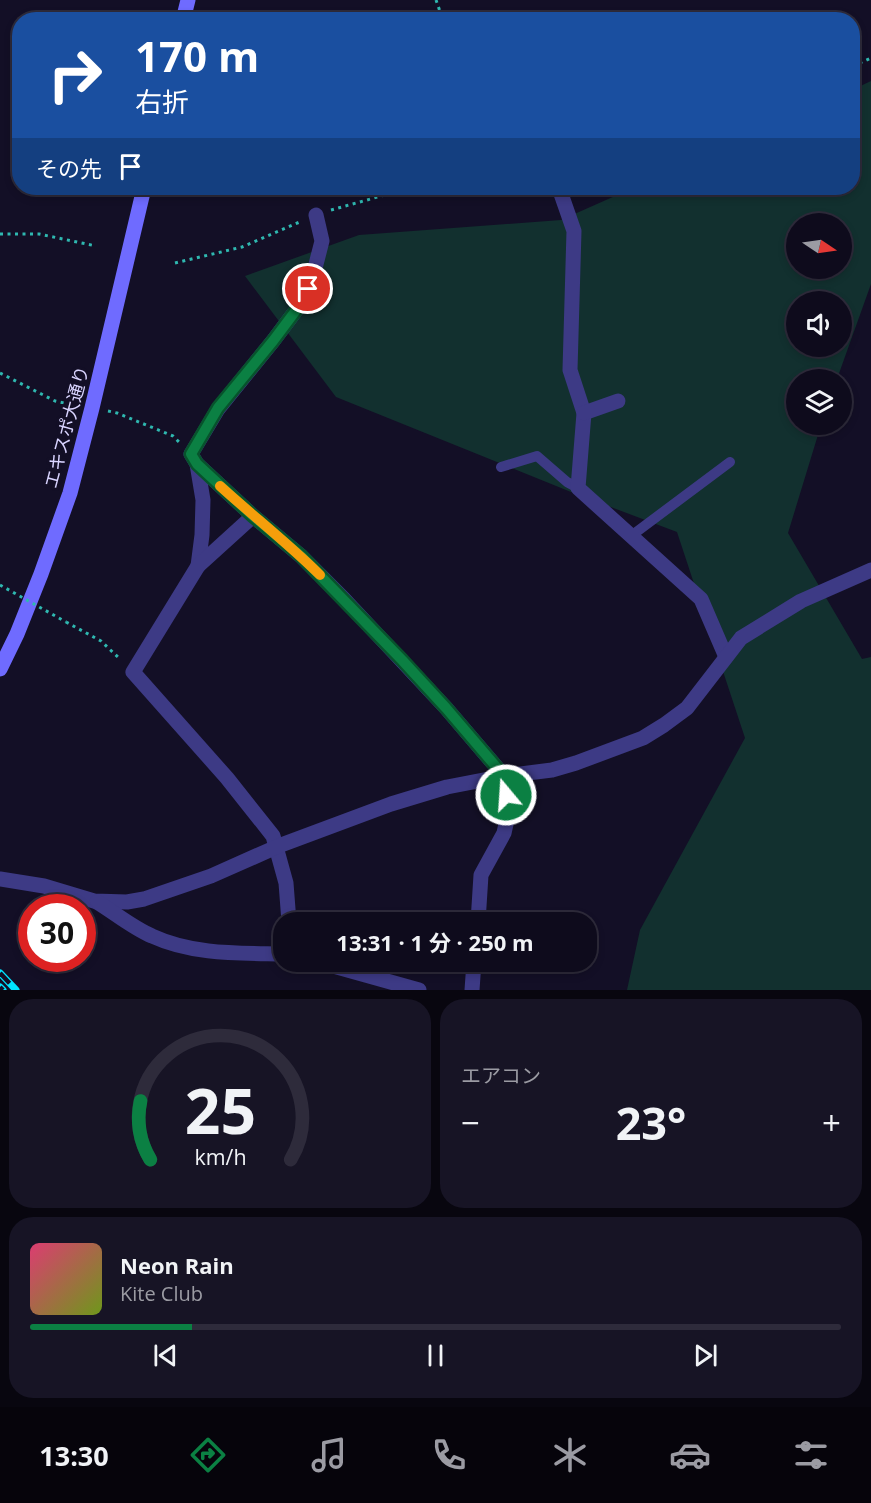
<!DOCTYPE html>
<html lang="ja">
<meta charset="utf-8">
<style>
:root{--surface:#0e0b1c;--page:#171425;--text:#f1f3f6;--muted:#9b9ba3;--line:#2e2b3b;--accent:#0b8043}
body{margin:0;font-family:"Open Sans","Noto Sans JP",sans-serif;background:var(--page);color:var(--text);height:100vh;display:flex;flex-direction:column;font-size:22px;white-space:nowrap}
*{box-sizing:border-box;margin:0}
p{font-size:20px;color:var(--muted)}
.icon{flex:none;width:33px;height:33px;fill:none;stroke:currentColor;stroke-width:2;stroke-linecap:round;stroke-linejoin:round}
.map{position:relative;height:990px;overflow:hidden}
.sheet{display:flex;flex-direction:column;gap:9px;padding:9px;background:#08060f;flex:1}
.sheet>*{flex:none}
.banner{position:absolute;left:12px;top:12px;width:848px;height:183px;border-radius:24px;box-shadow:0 3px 9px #0003,0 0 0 2px var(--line);background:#1a4fa0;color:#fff;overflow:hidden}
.needle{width:39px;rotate:103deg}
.buttons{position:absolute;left:786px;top:213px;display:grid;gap:12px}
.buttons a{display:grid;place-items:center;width:66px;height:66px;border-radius:50%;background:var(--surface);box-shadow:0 3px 9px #0003,0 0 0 2px var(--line);font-size:30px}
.speed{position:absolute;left:18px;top:894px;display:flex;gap:12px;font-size:30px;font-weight:700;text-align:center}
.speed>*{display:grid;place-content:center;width:78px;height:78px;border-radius:50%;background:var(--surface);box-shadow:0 3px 9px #0003,0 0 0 2px var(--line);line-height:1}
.speed .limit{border:9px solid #d22;background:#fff;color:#111}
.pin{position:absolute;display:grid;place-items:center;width:51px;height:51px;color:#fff;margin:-26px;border:3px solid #fff;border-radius:50%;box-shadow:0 2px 6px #0007}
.me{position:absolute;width:66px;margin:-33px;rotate:342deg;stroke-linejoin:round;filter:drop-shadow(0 0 4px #0008)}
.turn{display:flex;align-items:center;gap:21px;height:126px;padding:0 24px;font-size:27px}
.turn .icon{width:78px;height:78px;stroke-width:2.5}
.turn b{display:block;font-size:42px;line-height:51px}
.then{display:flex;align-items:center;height:57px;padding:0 24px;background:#0003;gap:12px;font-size:22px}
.big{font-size:45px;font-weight:700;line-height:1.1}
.sheet .card{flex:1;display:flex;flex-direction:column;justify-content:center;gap:9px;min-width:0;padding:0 21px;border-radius:24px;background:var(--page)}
.sheet .dial{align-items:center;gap:0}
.dial svg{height:156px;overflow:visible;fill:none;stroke:var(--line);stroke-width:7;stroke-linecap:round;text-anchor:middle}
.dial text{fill:var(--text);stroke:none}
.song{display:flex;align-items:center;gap:18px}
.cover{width:72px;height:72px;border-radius:9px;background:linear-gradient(135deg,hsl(340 70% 55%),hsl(80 70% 35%))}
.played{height:6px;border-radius:3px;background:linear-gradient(90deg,var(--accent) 20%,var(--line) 20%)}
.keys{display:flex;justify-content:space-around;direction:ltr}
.heat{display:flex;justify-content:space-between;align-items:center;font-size:33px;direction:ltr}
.sheet .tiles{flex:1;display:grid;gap:9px;grid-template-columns:1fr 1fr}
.card:last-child{grid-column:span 2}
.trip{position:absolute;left:273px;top:912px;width:324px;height:60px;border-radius:24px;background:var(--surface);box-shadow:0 3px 9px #0003,0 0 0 2px var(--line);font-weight:700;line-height:60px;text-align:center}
.tabs{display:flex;height:96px;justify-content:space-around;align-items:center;background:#06040b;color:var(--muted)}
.tabs .icon{width:42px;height:42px}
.tabs .current{color:var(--accent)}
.tabs b{font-size:27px;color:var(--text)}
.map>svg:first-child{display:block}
.green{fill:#12302f;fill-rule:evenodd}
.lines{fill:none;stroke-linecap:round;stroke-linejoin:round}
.path{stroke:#2fb8b0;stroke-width:3;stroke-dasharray:3 4.5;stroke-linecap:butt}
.lane{stroke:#3d3a85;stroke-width:10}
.street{stroke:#3d3a85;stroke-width:15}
.secondary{stroke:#6f6bff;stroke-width:15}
.rail-casing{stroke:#00e5ff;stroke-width:7}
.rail{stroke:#130f26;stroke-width:4.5;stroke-dasharray:14;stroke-linecap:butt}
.path-bridge{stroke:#2fb8b0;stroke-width:3;stroke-dasharray:3 4.5;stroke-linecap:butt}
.route-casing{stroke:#07532c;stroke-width:15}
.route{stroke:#0b8043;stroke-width:10}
.slow{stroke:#f59e0b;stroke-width:10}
.labels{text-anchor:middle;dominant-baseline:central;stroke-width:6;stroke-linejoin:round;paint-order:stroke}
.street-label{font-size:18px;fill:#d9d4ff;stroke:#130f26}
</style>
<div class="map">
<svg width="871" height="990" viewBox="0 0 871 990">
<rect width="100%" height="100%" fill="#130f26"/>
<path class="green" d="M871,81V284L837,379L796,380V424L821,425L788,533L862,659L871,657V990H627L640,930L745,738L677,532L571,492L336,397L245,276L359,235L561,220L633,188H852V90ZM796,224H842V268H796ZM796,302H842V346H796Z"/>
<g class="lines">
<g class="path">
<polyline points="436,0 443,20"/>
<polyline points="852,64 862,62 871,58"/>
<polyline points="331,210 410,188"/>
<polyline points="0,234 39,234 96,246"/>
<polyline points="175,263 242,247 302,221"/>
<polyline points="0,373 55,401 78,406"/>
<polyline points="108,411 117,413 173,436 181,444"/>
<polyline points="66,622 101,641 121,660"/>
</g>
<g class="lane">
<polyline points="501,467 537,456 567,482 578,488"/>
<polyline points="631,536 730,462"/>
</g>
<g class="street">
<polyline points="559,188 574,231 570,370 584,413 578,488 701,599 726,657"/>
<polyline points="316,215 322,241 313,276 303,301 273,341 218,409 191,454 197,464 253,516 301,556 344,599 446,708 504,776 508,815 504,833 481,875 478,922"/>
<polyline points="584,413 618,401"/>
<polyline points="197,464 203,500 202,535 198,566"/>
<polyline points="253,516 198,566 133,672 227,778 273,836 286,883 289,922"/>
<polyline points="0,879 44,886 94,901 127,902 144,899 211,876 281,845 391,804 447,787 504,776 552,770 576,763 643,738 664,725 687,708 741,638 801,601 871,570"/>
<path d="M97,902C115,913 133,928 152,936C193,955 239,953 284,954"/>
<polyline points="319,962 419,990"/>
<polyline points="472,990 474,962"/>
</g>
<g class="secondary">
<polyline points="183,20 188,0"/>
<polyline points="0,669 17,634 41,574 70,493 92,408 144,188"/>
</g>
<g class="rail-casing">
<g id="rail">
<polyline points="0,973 16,990"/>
<polyline points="0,987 3,990"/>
</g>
</g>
<use href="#rail" class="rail"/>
<polyline class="path-bridge" points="0,585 66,622"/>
</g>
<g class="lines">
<g class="route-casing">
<polyline id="route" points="308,289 303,301 273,341 218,408 191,454 197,464 253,516 301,556 402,660 446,708 504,776 506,795"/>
</g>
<use href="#route" class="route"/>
<path class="slow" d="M220,486C253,516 289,544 320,575"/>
</g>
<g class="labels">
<g class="street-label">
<text transform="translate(66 427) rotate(-75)">エキスポ大通り</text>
</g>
</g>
</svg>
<div class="buttons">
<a><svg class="needle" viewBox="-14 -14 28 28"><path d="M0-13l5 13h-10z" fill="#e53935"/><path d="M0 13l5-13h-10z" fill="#9b9ba3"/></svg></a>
<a><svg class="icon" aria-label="sound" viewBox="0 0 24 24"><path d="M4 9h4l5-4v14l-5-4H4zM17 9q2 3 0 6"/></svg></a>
<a><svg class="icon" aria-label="layers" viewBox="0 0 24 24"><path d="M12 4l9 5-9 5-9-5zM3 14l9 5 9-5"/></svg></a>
</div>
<div class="speed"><div class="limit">30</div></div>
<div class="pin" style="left:308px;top:289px;background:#d93025"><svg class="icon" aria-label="arrive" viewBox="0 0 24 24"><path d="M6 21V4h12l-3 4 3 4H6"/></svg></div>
<svg class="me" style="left:506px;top:795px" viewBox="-20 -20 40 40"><circle r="17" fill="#0b8043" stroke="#fff" stroke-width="3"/><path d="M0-11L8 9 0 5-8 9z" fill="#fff"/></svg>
<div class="trip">13:31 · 1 分 · 250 m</div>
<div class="banner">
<div class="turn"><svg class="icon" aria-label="right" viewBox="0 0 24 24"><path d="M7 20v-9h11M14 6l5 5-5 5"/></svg><div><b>170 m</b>右折</div></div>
<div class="then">その先<svg class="icon" aria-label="arrive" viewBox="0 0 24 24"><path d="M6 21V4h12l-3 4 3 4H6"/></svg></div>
</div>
</div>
<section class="sheet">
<div class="tiles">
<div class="card dial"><svg viewBox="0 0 100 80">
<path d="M14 69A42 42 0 1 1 86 69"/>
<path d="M14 69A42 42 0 0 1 9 39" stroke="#0b8043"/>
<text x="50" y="56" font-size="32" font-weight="700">25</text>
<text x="50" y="72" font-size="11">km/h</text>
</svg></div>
<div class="card"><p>エアコン</p>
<div class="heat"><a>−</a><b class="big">23°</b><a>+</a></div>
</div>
<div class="card">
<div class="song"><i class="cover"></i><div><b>Neon Rain</b><p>Kite Club</p></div></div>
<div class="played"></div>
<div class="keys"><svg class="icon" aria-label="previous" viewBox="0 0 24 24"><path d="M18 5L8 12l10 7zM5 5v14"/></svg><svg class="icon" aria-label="pause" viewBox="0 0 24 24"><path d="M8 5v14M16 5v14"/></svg><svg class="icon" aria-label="next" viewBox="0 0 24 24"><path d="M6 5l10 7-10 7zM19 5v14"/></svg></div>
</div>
</div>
</section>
<nav class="tabs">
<b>13:30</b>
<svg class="icon current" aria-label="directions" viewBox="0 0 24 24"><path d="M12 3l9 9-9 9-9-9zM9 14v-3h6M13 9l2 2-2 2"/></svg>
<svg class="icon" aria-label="music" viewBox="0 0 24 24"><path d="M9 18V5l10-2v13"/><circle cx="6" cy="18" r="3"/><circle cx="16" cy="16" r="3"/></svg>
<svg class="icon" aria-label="phone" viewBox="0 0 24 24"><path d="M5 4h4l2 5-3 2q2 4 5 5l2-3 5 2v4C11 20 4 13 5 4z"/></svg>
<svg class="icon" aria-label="climate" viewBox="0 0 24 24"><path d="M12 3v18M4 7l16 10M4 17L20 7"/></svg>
<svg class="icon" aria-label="car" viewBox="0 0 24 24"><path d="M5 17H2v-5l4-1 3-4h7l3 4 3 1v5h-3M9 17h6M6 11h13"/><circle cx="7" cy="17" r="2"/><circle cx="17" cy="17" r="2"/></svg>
<svg class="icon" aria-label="filters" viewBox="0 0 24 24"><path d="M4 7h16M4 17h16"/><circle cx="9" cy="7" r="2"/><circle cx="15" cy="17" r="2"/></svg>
</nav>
